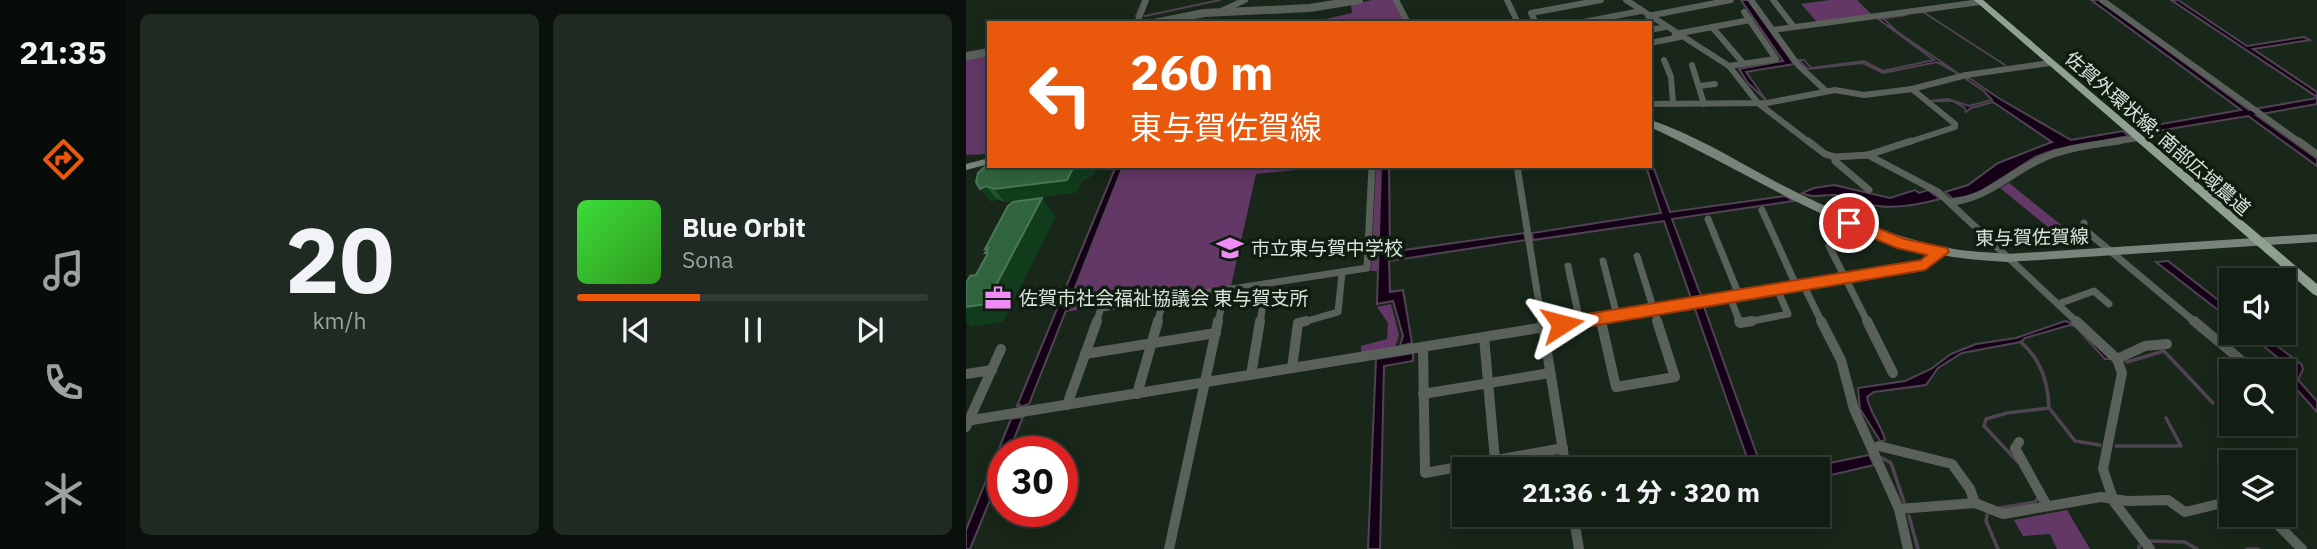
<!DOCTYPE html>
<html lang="ja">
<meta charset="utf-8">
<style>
:root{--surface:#121d14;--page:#1f2a22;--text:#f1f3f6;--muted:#9ca2a0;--line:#313b34;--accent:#ea580c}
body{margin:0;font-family:"IBM Plex Sans","Noto Sans JP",sans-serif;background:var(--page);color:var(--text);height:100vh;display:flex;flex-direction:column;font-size:26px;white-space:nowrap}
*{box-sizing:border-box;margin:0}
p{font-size:23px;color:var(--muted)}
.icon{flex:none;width:38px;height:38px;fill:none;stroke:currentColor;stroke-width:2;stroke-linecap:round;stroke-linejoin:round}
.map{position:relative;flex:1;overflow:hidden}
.drawer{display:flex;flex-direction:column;gap:14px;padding:14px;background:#0a100b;width:840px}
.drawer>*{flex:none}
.hud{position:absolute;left:21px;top:21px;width:665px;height:147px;border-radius:0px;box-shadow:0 4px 18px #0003,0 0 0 2px var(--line);background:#ea580c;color:#fff;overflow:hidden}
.controls{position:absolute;left:1253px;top:268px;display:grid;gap:14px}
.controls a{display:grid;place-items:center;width:77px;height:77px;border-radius:0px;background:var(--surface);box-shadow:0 4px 18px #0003,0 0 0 2px var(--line);font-size:35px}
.speed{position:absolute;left:21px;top:436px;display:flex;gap:14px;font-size:35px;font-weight:700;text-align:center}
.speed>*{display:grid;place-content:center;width:91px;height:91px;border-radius:50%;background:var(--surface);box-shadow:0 4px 18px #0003,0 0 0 2px var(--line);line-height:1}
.speed .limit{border:10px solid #d22;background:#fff;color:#111}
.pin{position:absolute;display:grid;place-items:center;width:60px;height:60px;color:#fff;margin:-30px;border:4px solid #fff;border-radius:50%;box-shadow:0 2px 7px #0007}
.me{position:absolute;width:77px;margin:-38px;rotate:81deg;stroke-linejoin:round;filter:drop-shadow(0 0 5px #0008)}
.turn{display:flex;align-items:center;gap:24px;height:147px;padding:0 28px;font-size:32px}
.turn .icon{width:91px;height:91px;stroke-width:2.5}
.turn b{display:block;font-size:49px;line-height:60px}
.drawer .widget{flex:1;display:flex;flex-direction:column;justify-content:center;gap:10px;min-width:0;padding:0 24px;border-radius:10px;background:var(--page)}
.drawer .dial{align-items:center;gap:0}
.dial b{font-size:91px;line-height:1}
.song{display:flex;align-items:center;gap:21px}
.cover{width:84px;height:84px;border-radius:10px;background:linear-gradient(135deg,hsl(120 70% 55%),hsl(110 70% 35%))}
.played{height:7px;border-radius:4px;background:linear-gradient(90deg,var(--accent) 35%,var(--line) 35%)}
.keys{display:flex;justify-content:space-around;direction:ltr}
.drawer .tiles{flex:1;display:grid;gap:14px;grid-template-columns:repeat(2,1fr)}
.trip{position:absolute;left:486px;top:457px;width:378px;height:70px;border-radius:0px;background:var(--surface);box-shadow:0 4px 18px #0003,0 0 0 2px var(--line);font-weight:700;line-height:70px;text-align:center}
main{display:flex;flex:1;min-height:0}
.dock{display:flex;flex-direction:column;width:126px;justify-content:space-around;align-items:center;background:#070c08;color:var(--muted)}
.dock .icon{width:49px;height:49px}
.dock .current{color:var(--accent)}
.dock b{font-size:32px;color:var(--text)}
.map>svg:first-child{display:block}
.green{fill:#643866}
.water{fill:#160018;stroke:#504452;stroke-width:2}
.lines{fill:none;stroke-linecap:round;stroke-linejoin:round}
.stream-far1{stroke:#504452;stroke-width:2}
.stream{stroke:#504452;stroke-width:3.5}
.minor-far2{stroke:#5a615a;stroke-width:6}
.minor-far1{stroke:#5a615a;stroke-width:7}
.minor{stroke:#5a615a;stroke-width:10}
.tertiary{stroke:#5a615a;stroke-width:8}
.secondary{fill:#79857a;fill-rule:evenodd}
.primary{fill:#90a092;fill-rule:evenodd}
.wall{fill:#1b552b}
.shaded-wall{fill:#113c1c}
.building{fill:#30643e;stroke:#4a7856;stroke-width:2}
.route{fill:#ea580c;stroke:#983908;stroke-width:2}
.labels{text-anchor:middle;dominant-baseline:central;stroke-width:7;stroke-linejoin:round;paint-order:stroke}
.street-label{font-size:19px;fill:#d9e3da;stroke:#0f1d11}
.poi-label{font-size:19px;fill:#d9e3da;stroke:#0f1d11;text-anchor:start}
</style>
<main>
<nav class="dock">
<b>21:35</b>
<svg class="icon current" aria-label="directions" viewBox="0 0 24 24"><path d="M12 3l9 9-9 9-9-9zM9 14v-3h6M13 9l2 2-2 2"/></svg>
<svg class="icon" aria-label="music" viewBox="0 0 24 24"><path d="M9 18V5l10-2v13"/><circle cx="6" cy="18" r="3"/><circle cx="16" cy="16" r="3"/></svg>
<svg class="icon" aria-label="phone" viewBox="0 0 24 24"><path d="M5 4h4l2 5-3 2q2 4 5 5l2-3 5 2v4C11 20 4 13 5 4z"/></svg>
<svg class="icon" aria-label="climate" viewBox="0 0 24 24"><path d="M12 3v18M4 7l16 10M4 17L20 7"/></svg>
</nav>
<section class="drawer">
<div class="tiles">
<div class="widget dial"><b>20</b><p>km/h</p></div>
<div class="widget">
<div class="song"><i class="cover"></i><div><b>Blue Orbit</b><p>Sona</p></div></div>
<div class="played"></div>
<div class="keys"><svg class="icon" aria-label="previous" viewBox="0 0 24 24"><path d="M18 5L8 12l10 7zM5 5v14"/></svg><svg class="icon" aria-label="pause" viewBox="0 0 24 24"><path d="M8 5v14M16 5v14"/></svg><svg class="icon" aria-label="next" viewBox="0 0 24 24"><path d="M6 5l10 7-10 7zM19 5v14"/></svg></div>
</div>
</div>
</section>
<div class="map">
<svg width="1351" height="549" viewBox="0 0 1351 549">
<rect width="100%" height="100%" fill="#18271a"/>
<g class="green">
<polygon points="406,0 428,0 439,23 342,23 386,13 385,5"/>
<polygon points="864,0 891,0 905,14 851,22 835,4"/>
<polygon points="23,54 23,154 0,155 0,59"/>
<polygon points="157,166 340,166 339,169 290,174 265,286 99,312"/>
<polygon points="410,166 415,166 412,271 405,271"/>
<polygon points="1043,183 1099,228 1088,232 1034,188"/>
<polygon points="425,304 433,335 429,347 395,353 395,346 421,339 422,323 411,307"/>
<polygon points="1101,510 1124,549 1091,549 1084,534 1057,536 1048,520"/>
</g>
<g class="water">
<polygon points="775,0 782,0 828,64 780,72 800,100 782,83 773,69 817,61"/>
<polygon points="1125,0 1133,0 1283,110 1351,98 1351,104 1290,115 1351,159 1351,166 1282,116 1173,134 1167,129 1275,110"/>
<polygon points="1205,0 1212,0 1281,46 1338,37 1344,40 1287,49 1351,92 1351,97"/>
<polygon points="911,18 917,18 930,31 993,74 971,62 917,73 897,63 842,69 833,60 838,60 845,68 898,61 917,71 968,60"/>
<polygon points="1003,78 1034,99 1105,140 1157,131 1163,136 1088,150 1069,157 1009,195 987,199 979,192 1002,185 1032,163 1086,142 1027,102 1005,108 1000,112 999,108 987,101 963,101 982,99 1003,106 1026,100 1018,91 1000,79"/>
<polygon points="684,158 704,212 819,196 828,201 706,219 735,296 725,298 698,221 567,240 566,233 695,213 680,166 684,166"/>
<polygon points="150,166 157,166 63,404 54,407 54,405 51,406"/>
<polygon points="415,166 423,166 424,252 558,233 560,240 423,261 424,292 437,290 446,343 434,346 437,336 427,301 411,304"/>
<path d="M868,185L924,198L949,190L953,193L962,190L974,199C952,205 923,210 901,204C890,200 881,197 869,195C856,194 848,199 836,193L848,188Z"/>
<polygon points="1202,261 1265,310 1265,320 1190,262"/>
<polygon points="737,304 796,469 785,469 728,306"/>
<path d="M1099,321L1110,325L1144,359H1139L1109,326L1104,325L1059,338L1055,342L996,353L972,368L960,385L908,392L901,397C904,414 915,424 919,440L915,442L894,409L892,388L939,381L965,369L985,354L1010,344L1050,338Z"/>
<polygon points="1281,333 1294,333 1335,364 1337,369 1332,380 1351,401 1351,412 1327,385 1318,385 1318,372 1325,368"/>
<polygon points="447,353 447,361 418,366 414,549 402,549 410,359"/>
<polygon points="57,417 43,451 37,452 37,468 4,549 0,549 0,530 45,419"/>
<polygon points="903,455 908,465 852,478 852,469 835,469"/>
</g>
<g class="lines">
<g class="stream-far1">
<polyline points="957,12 1039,65"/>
<polyline points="170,16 177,0"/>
<polyline points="179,16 254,0"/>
<polyline points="915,19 940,15"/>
</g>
<g class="stream">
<polyline points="1161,362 1198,351 1247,403"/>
<polyline points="1084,409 1109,441 1134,445"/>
<polyline points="1150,446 1215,446 1200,418"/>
<polyline points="916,458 925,463 938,502"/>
<path d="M1052,462L1018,426L1020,419L1041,413L1083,408C1082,382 1075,360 1055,342"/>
<polyline points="1033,508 1069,502 1072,498"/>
<polyline points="1021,515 1020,521 1032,549"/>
<polyline points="943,516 952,549"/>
<polyline points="1182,541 1219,542 1231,549"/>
<polyline points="1173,546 1173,549"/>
<polyline points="1281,549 1292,549"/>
</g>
<g class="minor-far2">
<polyline points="430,0 442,23"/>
<polyline points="541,0 552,23"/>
<polyline points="660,0 763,66 792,103 844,143"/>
<polyline points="785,0 832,65 860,91"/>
<polyline points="807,0 828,27"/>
<polyline points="1136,0 1335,143"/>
<polyline points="253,12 279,0"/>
<polyline points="682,16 765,0"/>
<polyline points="171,23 180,0"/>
<polyline points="570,23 565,13 635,0"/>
<polyline points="612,23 675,11"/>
<polyline points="746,27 777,63"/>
<polyline points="684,30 699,27"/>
<polyline points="807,30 1014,2"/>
<polyline points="709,34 784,20"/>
<polyline points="684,43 714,37"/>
<polyline points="698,60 705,77 707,103"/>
<polyline points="726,65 738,104"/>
<polyline points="763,66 810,59 778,12"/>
<polyline points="733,86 749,84"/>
<polyline points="684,104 801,103 869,90 898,95 946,89 1000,75 1084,63"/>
<polyline points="940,143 989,127 989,124 946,89"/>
<polyline points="1141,143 1172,138"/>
</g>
<g class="minor-far1">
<polyline points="842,141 859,154 869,157 902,155 972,192 1112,323"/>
<polyline points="1333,141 1351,154"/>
<polyline points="902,155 945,141"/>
<polyline points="869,157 869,161 903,190"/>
<polyline points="551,166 576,323"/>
<path d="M984,202C1020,199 1042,175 1073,160C1097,148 1126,145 1153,141"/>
<polyline points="796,210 830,285"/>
<polyline points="742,219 773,295"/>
<polyline points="1118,223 1118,229 1230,323"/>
<polyline points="863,246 902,323"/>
<polyline points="671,256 692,323"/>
<polyline points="637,261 651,316"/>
<polyline points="602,266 614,322"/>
<polyline points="837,284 856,323"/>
<polyline points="764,297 774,323"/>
<polyline points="1092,304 1128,291 1143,304"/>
<polyline points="634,318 635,323"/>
<polyline points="130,323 135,308 259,290"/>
<polyline points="191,323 198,299"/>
<polyline points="252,323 259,290 401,268 406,166"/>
<polyline points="294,323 300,284"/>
<polyline points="334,323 372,312 376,273"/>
<polyline points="605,323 959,265 975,252"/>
<polyline points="776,323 822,314 811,289"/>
</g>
<g class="minor">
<polyline points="576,321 600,469"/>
<polyline points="635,321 650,387 709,377 691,321"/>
<polyline points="773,321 774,323 786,321"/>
<polyline points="855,321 875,360 888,409 933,509 942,549"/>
<polyline points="901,321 927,373"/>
<polyline points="1110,321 1151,359 1156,373 1137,469 1148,502 1184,549"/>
<polyline points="1228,321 1288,371"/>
<polyline points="518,337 529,460"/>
<polyline points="457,347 459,473 597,448"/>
<polyline points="119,354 250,333"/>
<polyline points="1151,359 1179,346 1201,344"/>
<polyline points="326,368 332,323 340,321"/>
<polyline points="0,374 26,370"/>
<polyline points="285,375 294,321"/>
<polyline points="171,394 192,321"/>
<polyline points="457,394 584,373"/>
<polyline points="101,405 131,321"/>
<polyline points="0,421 616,321"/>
<polyline points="0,427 35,349"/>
<polyline points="1053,442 1049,448 1081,506"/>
<polyline points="906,449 913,446 986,464 1004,489 1009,503"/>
<polyline points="933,509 1009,503 1037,514 1135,497 1161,501 1202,500 1219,512 1265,501"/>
<polyline points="607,514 613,549"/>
<polyline points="1301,514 1336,549"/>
<polyline points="203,549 252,321"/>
</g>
<g class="tertiary">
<polyline points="188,23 238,13 344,8 393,0"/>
<polyline points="0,56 23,52"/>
</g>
<g class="secondary">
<path d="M684,120C731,135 775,164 818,186C873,214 927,238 988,249C1005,252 1023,252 1041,254L1351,234V242L1041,262C1007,260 974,257 941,247C850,220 770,166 684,127Z"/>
<polygon points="23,158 23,164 0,170 0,164"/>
</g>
<polygon class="primary" points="1008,0 1017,0 1351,284 1351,296 1347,294"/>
</g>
<polygon class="wall" points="23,166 129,166 129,174 116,181 111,192 39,202 31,199 25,202 12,173"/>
<g class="shaded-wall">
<polygon points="110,166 129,166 129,174 116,181 111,192 39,202 28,189"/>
<polygon points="20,186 31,199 25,202 14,189"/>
<polygon points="76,198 90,217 37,322 5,327 0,322 0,307 36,272 19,253"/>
</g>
<g class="building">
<polygon points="23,163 23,166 110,166 107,168 101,180 28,189 20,186 14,189 10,182 12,173"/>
<polygon points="76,198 20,304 0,307 0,283 4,276 10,275 22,253 19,253 22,248 19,249 42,206 47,202"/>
</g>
<polygon class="route" points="883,217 939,239 981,248 983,252 959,270 596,331 590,329 587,324 590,320 596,318 955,260 961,255 931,248 878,226 875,223 878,219"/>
<defs>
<g id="school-bare" transform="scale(2.1)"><path d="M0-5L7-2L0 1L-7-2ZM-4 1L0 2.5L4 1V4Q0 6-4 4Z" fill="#f18bf5" stroke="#0f1d11" stroke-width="2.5" paint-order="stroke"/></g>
<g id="office-bare" transform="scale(2.1)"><path d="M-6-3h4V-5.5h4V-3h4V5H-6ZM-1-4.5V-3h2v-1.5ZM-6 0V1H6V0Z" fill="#f18bf5" stroke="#0f1d11" stroke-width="2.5" paint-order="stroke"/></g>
</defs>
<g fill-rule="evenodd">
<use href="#school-bare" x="264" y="248"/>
<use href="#office-bare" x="32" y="298"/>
</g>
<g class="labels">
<g class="street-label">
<text transform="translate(1192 133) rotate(41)">佐賀外環状線; 南部広域農道</text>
<text transform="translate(1066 237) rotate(-1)">東与賀佐賀線</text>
</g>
<g class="poi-label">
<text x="285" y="248">市立東与賀中学校</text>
<text x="53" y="298">佐賀市社会福祉協議会 東与賀支所</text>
</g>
</g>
</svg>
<div class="controls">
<a><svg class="icon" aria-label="sound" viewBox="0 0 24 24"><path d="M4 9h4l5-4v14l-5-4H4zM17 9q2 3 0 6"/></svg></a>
<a><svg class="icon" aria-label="search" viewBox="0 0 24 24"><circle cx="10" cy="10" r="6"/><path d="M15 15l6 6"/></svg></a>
<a><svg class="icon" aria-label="layers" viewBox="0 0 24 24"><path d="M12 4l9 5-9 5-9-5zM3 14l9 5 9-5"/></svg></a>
</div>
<div class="speed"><div class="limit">30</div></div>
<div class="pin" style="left:883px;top:223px;background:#d93025"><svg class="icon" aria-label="arrive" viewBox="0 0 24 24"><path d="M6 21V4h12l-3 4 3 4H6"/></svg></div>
<svg class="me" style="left:596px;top:324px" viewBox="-20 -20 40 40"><path d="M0-17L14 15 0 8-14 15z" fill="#ea580c" stroke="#fff" stroke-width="4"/></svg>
<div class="trip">21:36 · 1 分 · 320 m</div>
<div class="hud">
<div class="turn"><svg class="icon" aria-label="left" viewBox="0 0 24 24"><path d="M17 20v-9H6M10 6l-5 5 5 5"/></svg><div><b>260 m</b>東与賀佐賀線</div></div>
</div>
</div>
</main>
